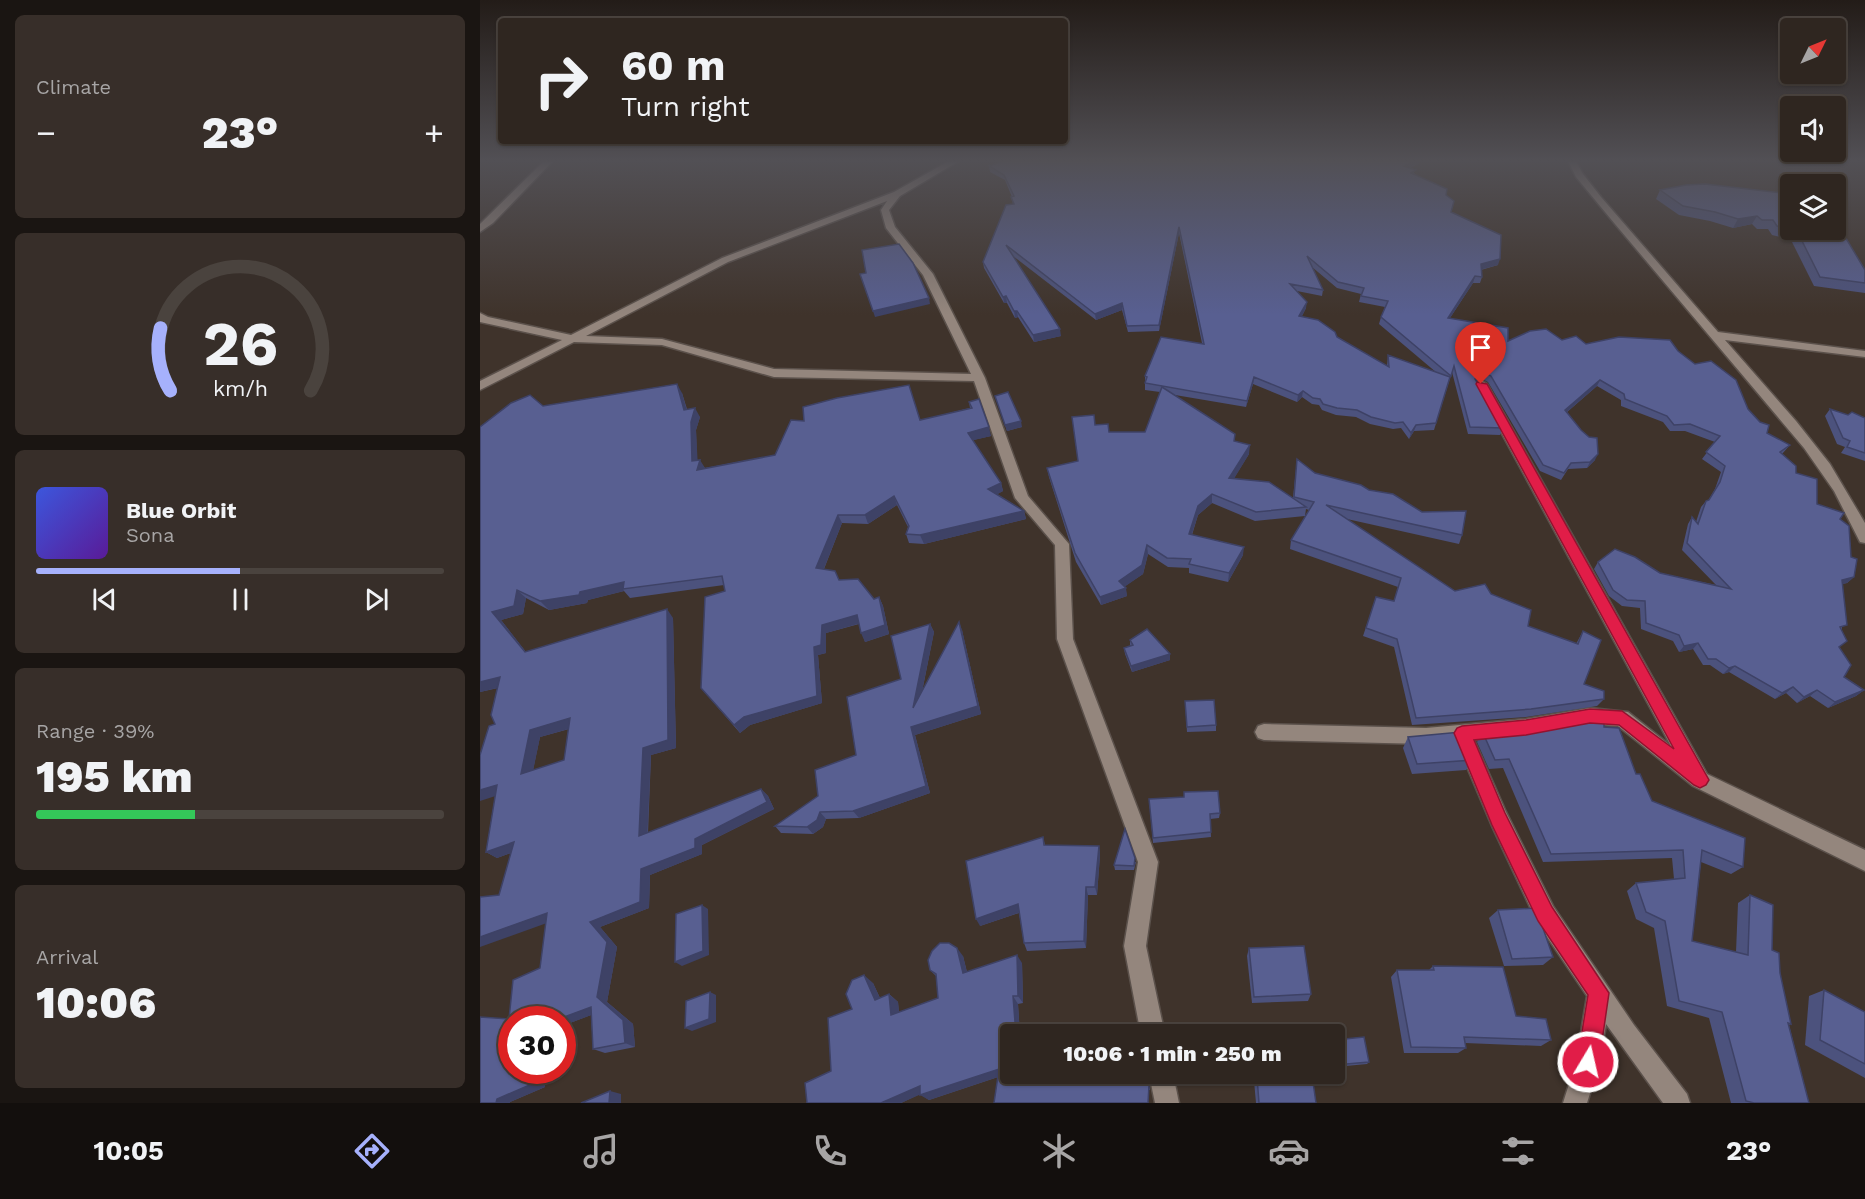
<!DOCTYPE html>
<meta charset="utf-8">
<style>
:root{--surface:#2f2620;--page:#372e29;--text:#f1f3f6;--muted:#a7a5a5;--line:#4a433e;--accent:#a6b1fc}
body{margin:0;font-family:"Work Sans",sans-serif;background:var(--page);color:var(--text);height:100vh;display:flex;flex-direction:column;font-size:22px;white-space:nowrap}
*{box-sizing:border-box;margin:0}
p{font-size:20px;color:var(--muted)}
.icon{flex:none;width:33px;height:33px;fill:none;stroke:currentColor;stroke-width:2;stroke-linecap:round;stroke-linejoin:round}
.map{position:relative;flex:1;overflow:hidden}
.panel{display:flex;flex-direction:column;gap:15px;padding:15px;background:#1a1512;width:480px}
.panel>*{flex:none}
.guide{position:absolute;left:18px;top:18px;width:570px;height:126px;border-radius:6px;box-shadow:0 2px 4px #0004,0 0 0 2px var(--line);background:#2f2620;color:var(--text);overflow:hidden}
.needle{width:39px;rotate:47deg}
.fabs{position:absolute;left:1300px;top:18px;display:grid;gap:12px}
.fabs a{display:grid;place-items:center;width:66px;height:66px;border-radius:6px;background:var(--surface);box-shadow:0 2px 4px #0004,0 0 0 2px var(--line);font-size:30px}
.speed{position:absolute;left:18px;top:1006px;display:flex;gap:12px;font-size:30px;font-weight:700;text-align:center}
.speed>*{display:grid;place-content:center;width:78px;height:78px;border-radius:50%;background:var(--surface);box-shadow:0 2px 4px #0004,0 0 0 2px var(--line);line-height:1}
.speed .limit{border:9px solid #d22;background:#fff;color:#111}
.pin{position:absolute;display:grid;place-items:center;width:51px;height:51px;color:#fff;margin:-62px -26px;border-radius:50% 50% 50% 0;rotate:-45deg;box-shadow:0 0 6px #0007}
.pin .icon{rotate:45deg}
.me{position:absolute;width:66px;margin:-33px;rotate:9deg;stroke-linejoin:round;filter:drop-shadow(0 0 4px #0008)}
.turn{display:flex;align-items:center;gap:21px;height:126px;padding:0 24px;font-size:27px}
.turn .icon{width:78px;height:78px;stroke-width:2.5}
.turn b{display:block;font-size:42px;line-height:51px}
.big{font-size:45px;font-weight:800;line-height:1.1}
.panel .tile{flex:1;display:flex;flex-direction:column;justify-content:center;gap:9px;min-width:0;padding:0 21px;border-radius:9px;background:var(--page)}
.panel .dial{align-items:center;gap:0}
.dial svg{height:156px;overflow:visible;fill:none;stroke:var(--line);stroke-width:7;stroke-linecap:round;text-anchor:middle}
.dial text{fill:var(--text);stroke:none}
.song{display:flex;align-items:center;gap:18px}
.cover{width:72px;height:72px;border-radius:9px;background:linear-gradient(135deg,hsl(230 70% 55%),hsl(270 70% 35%))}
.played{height:6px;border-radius:3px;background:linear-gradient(90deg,var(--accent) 50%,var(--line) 50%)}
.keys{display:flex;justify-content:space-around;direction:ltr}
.heat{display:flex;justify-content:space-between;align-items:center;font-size:33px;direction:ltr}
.charge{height:9px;border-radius:4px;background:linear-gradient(90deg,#34c759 39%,var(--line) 0)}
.trip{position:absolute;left:520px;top:1024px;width:345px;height:60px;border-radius:6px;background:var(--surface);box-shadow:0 2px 4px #0004,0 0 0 2px var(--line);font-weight:800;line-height:60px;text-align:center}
.tab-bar{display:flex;height:96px;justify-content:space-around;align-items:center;background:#130f0d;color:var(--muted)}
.tab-bar .icon{width:42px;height:42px}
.tab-bar .on{color:var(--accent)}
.tab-bar b{font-size:27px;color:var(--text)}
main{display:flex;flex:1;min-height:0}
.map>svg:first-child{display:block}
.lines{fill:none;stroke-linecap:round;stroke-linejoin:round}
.street-casing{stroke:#5b514b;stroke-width:3}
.street{fill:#94867d;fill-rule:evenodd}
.wall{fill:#4c527d;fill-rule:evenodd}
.shaded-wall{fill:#3e4266}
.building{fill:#585f91;stroke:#3e4266;stroke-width:1.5;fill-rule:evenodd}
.route{fill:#e11d48;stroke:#92132f;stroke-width:1.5}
</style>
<main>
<section class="panel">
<div class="tile"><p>Climate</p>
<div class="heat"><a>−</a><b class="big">23°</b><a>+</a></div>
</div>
<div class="tile dial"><svg viewBox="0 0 100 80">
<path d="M14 69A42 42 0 1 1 86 69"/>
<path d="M14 69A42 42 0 0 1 9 37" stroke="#a6b1fc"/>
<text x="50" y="56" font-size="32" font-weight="700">26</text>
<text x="50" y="72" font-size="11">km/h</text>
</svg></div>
<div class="tile">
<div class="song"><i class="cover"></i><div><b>Blue Orbit</b><p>Sona</p></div></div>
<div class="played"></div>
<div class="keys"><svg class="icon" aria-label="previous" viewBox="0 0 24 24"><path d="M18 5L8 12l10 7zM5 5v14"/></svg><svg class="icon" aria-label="pause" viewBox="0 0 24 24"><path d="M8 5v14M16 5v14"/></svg><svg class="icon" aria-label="next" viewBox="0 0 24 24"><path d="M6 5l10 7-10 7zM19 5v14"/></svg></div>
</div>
<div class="tile"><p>Range · 39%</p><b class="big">195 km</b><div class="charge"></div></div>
<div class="tile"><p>Arrival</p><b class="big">10:06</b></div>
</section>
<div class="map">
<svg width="1385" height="1103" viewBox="0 0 1385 1103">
<rect width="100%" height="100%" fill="#3f332b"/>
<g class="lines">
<g class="street-casing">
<g id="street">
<polygon points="64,161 73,161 13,223 0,232 0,224"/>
<path d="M469,161H479L420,196L409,210L415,227L453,274L505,378L548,496L589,544L593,639L678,862L666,946L685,1035H661L644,946L658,862L577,639L575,545L535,498L494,381L294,377L182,345L94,342L0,390V381L82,340L0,322V313L8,317L91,335L242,258L414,192ZM407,201L401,210L406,228L443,275L491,374L294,369L182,339L106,336L248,262Z"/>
<polygon points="1088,161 1096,161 1103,174 1121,197 1238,332 1385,351 1385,357 1245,340 1316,421 1350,464 1385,523 1385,543 1380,542 1354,491 1324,448 1135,224 1096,177"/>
<polygon points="1001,380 1007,384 1227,774 1385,850 1385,871 1213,786 1138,726 1110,724 1046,735 994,740 1026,812 1073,906 1154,1025 1207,1094 1210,1103 1183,1103 1126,1024 1120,1062 1107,1103 1083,1103 1096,1062 1107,996 1057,922 1012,826 976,741 946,744 784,740 778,738 775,732 778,726 784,724 946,728 1046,719 1110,708 1148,712 1191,746 995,384"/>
<polygon points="669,1074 693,1074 699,1103 675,1103"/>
</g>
</g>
<use href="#street" class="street"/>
</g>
<g class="wall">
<path d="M938,164L930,168L935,174L966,195L971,212L1018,265L1001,270L1002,277L1000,283H993L970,318L1028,341L1082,340L1106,344L1198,351L1268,409L1287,433L1310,445L1302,454L1316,473L1337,504L1360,519L1371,557L1374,577L1367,583L1362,584V630L1360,647L1364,677L1384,690L1376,696L1348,708L1330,696L1317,703L1306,693L1295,699L1249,672L1243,674L1230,665H1223L1213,649L1199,652L1193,641L1161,629L1160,608L1142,606L1129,596L1114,569L1118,562L1180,573L1236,585L1202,550L1208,524L1212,517L1216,522L1221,507L1226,501H1228L1235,489L1241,472L1222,459L1235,442L1205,431H1190L1183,422L1141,406V400L1117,386L1086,413L1115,460L1107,468L1088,469L1081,480L1060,471L1008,382L1000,378L997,381L1023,428L1020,435L988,434L972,372L954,430L934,431L929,439L921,428L913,429L890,424L876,417L856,415L842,410L839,405L832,404L822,397L817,402L773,384L766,407L695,395L754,441L769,454L754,478L813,498L817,459L835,473L889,490L982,535L979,544L867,519L975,591L1011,594L1048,626L1096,644L1103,631L1104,684L1124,699L1117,706L1046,717L932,725L914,647L883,636L896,597L914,601L918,587L810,549L811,540L829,510L826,509L825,516L775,521L732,503L718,515L712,535L763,555L748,582L709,573V568L688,567L668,554L663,574L645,586L647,596L621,605L596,562L569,477L567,468L598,461L615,425L629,432H665L680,392L665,390V376L722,343L699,233L679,331L648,332L642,310L616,320L533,256L581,336L554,342L538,317L535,318L527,303H524L504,268L503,262L533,204L531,197H532L525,180L510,172L509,166ZM832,267L857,288L881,294L879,302L905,307L901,317L899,324L957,373L908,355L907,366L822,316L826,308L817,291L842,296L843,290Z"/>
<polygon points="1225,184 1311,230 1356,230 1385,270 1385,293 1334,286 1311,240 1292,235 1288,229 1277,229 1272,224 1253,228 1230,221 1199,215 1176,199 1180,190"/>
<path d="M202,393L207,409L220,417L216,430L217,460L225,468L295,455L490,408L489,402L511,436L493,440L521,483L523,491L517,494L544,511L546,519L444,544L429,543L426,534L428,527L417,505L388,524L362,523L344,569L360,580L394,599L399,597L403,606L409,634L385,642L379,624L346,633V653L338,655L342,703L270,725L260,733L221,688L245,591L244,585L150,598L144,591L108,600L107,603L69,610L46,598L43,614L21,620L46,652L193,618L196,748L171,755L168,833L281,789L288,796L294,809L222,845V854L170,875L169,908L120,927L137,947L127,1002L153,1024L155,1047L125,1053L113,1049L111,1015L82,1026V1020H32L65,1087L30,1102V1103H0L29,1019L60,968L66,923L19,895L31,853L17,858L6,852L15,796V724L18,688L0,692L63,406ZM89,729L84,760L53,770L60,737Z"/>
<polygon points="515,396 542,427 527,431"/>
<polygon points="1350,409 1368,415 1385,418 1385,461 1361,453 1365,447 1357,444 1345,416"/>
<polygon points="450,624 454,632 442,692 482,630 501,714 435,735 450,793 379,818 346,819 343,827 333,834 301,833 295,826 338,796 376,755 421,679"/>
<polygon points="650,640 690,660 652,672 645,654 644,648 650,646"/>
<polygon points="705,701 736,725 736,731 707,732"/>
<polygon points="1124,727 1156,774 1172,801 1263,867 1251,874 1221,862 1212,941 1256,952 1258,903 1270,895 1292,950 1300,973 1311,1024 1309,1025 1329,1103 1251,1103 1229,1018 1187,1006 1174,928 1156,919 1147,891 1156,883 1194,879 1192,858 1063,862 1023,768 1009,769 997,742 1003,733"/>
<polygon points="928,737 993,760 986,770 932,774 923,748"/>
<polygon points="669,799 740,813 739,818 730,819 731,837 673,843"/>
<polygon points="563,837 565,845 619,846 620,855 617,895 608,895 606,948 547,951 544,943 539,913 500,926"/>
<polygon points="656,862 654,870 635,870 634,865"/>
<polygon points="1018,910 1073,957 1063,965 1024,966 1009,918"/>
<polygon points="769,948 831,994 828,1001 772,1003 767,956"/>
<polygon points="483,956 487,972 542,963 543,1003 538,1004 540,1035 531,1035 531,1074 543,1074 543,1078 669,1085 670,1090 518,1077 449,1100 440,1094 421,1103 351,1071 372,1009 393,983 400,998 409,994 418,1002 419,1013 458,998 456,976 450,970"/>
<polygon points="953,966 1036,1016 1071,1040 1061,1046 985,1043 986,1048 978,1053 924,1053 911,977 917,970 949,970"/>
<polygon points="1344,990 1385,1012 1385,1078 1325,1045 1329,996"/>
<polygon points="855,1040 889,1062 887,1064 855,1067"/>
<polygon points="777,1077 836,1103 776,1103 774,1081"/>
</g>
<g class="shaded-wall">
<polygon points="934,161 939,161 938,164 922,171 924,166"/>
<polygon points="1277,216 1272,224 1253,228 1258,219"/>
<polygon points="699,227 699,233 679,331 679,325"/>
<polygon points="1020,259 1018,265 999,270 1001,264"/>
<polygon points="995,276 993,283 966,324 968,318"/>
<polygon points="526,296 527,303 524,303 523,297"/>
<polygon points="449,298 450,304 395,317 393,311"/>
<polygon points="827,302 826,308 819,322 819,316"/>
<polygon points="642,303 642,310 616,320 615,314"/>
<polygon points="534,311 537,311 538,317 535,318"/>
<polygon points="580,329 581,336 554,342 553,335"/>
<polygon points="1002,372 1000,378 993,385 995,379"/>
<polygon points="774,377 773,384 766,407 767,401"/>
<polygon points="1120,380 1117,386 1081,417 1085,410"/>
<polygon points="197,384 202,393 209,418 204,410"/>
<polygon points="823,391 822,397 817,402 818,395"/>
<polygon points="215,408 220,417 216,430 218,468 220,460 225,468 223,479 212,461 211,422"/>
<polygon points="541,421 542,427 527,431 525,425"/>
<polygon points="936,425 934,431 929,439 931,433"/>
<polygon points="509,427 511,436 490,441 488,433"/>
<polygon points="770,445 769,454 749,487 749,478"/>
<polygon points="1118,454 1115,460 1107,468 1110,462"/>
<polygon points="521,483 523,491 511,498 508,489"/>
<polygon points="732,494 732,503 718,515 709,543 709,534 718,506"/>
<polygon points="414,496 417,505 388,524 385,515"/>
<polygon points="544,511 546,519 444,544 440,535"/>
<polygon points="358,515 362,523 341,576 336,568"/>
<polygon points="667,545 668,554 663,574 640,590 639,581"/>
<polygon points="764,547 763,555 748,582 749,573"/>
<polygon points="1374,577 1367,583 1355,586 1362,580"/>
<polygon points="144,582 143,589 144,591 108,600 107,603 69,610 60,601"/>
<polygon points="646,588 647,596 621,605 620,597"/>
<polygon points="37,590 46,598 43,614 21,620 53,661 45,652 12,612"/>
<polygon points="399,597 403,606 409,634 385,642 381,633"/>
<polygon points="187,609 193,618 196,748 171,755 167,843 159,836 163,748"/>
<polygon points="377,615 381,623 346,633 346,653 338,655 342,703 270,725 260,733 254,725 342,625"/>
<polygon points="479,622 482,630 501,714 435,735 450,793 379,818 373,811 431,727"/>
<polygon points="450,624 454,632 437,716 433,708"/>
<polygon points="1218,643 1213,649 1199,652 1204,646"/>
<polygon points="690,654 690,660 652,672 651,666"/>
<polygon points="1255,666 1249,672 1243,674 1249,668"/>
<polygon points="20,677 30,685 0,692 0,682"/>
<polygon points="1313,687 1306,693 1295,699 1302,693"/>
<polygon points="1337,690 1330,696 1317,703 1324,697"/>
<polygon points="1384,690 1376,696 1348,708 1355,702"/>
<polygon points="90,718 99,726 60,737 51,781 41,774 50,730"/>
<polygon points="17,785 28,792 0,801 0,790"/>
<polygon points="281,789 288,796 294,809 222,845 222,854 170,875 169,908 120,927 137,947 127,1002 153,1024 155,1047 145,1043 117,997 110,922 161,869 215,839"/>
<polygon points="340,812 346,819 343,827 333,834 327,827"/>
<polygon points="34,842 45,848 17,858 6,852"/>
<polygon points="619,846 620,855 617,895 615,887"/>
<polygon points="606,887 608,895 606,948 604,941"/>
<polygon points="538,904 541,912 500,926 496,919"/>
<polygon points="222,905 228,909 229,955 202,966 195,962"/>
<polygon points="67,913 78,919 0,947 0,937"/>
<polygon points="477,948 483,956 489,981 483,973"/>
<polygon points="537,955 542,963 543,1003 538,996"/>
<polygon points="384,975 393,983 404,1007 395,1000"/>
<polygon points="230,992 236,995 236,1022 212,1031 205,1028"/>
<polygon points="409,994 418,1002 420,1022 411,1015"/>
<polygon points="533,996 538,1004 540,1035 536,1035"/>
<polygon points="111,1007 122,1011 82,1026 82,1020 76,1020"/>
<polygon points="519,1069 524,1075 449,1100 440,1095"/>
<polygon points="53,1071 66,1071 65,1087 30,1102 30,1103 16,1103 17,1099"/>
<polygon points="538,1074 543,1074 543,1082 538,1077"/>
<polygon points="440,1086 448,1091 421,1103 401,1103"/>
<polygon points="130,1091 141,1094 141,1103 129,1103"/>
</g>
<g class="building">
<polygon points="523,161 934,161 924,166 936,170 931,173 967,189 966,195 974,201 971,212 1021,235 1020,259 1001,264 1002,277 995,276 968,318 1028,328 1028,341 1050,331 1066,329 1082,340 1096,336 1106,344 1139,337 1190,340 1198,351 1215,364 1231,361 1256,380 1268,409 1280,422 1289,425 1287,433 1310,445 1300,452 1316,466 1316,473 1337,479 1337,504 1364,513 1360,519 1369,526 1371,557 1377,559 1374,577 1362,580 1367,625 1360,627 1367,641 1359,647 1371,665 1364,677 1384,690 1355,702 1337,690 1324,697 1313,687 1302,693 1255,666 1249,668 1236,659 1228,659 1218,643 1204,646 1199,635 1166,623 1165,601 1147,600 1133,590 1118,562 1135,549 1155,557 1180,573 1251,589 1207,543 1212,517 1218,524 1226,501 1229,500 1240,482 1245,466 1226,452 1240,436 1210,424 1194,425 1187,416 1145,399 1144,394 1120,380 1085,410 1101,430 1109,437 1117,438 1118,454 1110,462 1091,463 1084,473 1063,465 1011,376 1002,372 995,379 1023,428 990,427 974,366 971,376 901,317 908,301 881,296 884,288 858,282 827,256 843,290 810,284 827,302 819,316 838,320 855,332 857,337 909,367 908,355 970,377 956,423 936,425 931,433 923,422 915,423 891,417 877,410 857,408 843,404 840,399 833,398 823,391 818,395 774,377 767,401 665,383 667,377 665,376 681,337 724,344 699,227 679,325 647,326 642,303 615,314 526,245 580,329 553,335 537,311 534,311 526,296 523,297 503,262 526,205 534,204 531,197 534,196 524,175 509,166"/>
<polygon points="1225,184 1311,194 1311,229 1297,226 1293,220 1282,220 1277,216 1258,219 1235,212 1203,206 1180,190 1206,185"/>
<polygon points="1356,225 1358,225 1385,270 1385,283 1340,277 1317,231 1311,230 1356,230"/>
<polygon points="419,244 433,263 449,298 393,311 380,274 386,273 382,250"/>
<path d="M197,384L204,410L215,408L211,422L212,461L220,460L217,470L295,455L311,420L324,421L323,407L357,398L429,385L440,420L492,408L489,402L499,399L509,427L488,433L521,483L508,489L544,511L440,535L426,534L429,526L414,496L385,515H358L336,568L355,571L359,580L378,579L394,599L399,597L405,625L381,633L377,615L342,625L341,645L334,647L337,696L264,717L254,725L221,688L225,597L245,591L242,576L143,589L144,582L100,592L99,595L60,601L37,590L34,606L12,612L45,652L187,609L188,740L163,748L159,836L281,789L287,802L215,839V848L161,869L160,902L110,922L127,942L117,997L143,1020L145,1043L113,1049L111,1007L76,1020H32V1071H53L52,1084L17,1099L16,1103H0V1017L29,1019L33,980L60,968L67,913L0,937V897L19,895L34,842L6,852L17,785L0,790V755L9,726L15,724L11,715L20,677L0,682V427L31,403L50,395L63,406ZM90,718L84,760L41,774L50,730Z"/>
<polygon points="682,387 755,434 754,441 770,445 749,478 789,482 826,507 776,512 732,494 718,506 709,534 764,547 749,573 709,564 711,559 687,558 667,545 662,565 639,581 646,588 620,597 595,553 567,468 598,461 592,417 614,415 615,425 628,424 629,432 665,432"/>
<polygon points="528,392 541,421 525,425 515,396"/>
<polygon points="1350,409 1368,415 1372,412 1385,418 1385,453 1367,447 1370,441 1363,438"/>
<polygon points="817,459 835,473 881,485 889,490 913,494 942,512 986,511 982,535 846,505 975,591 1005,584 1011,594 1051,610 1048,626 1098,644 1103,631 1121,640 1104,684 1124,691 1124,699 1051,709 936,718 917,639 886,628 896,597 914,601 921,578 811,540 834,502 814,497"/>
<polygon points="479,622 498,706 431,727 446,786 373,811 340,812 337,820 327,827 295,826 338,796 335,770 376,755 367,697 421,679 411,636 450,624 433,708"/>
<polygon points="667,629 690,654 651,666 644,648 653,645 650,640"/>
<polygon points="734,700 736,725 707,727 705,701"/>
<polygon points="1124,717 1124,727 1139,728 1156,774 1160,774 1172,801 1265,838 1263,867 1222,850 1212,941 1268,955 1270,895 1293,905 1292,950 1299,953 1300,973 1311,1024 1308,1023 1329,1103 1274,1103 1266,1101 1242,1012 1199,1001 1185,921 1166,912 1156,883 1205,878 1203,850 1071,854 1029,759 1015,760 1003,733"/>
<polygon points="981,732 993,760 937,764 928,737"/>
<polygon points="738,791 740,813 730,814 731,832 673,838 669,799 704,797 704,792"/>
<polygon points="645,829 655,858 654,866 634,865"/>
<polygon points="563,837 564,845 619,846 615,887 606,887 604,941 544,943 538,904 496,919 486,861"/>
<polygon points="222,905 223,951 195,962 196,914"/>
<polygon points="1056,908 1073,957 1032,959 1018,910"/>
<polygon points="460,943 469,943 477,948 483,973 537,955 538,996 533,996 536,1035 531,1035 531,1074 538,1074 538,1077 669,1085 668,1103 514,1103 519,1069 440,1095 440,1086 401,1103 327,1103 325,1083 351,1071 348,1018 372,1009 366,994 372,980 384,975 395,1000 409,994 411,1015 458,998 456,974 450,970 448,960 452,951"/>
<polygon points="824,946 831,994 774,997 769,948"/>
<polygon points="953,966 1023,967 1036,1016 1066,1019 1071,1040 984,1037 986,1048 931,1047 917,970 954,970"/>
<polygon points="1344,990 1385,1012 1385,1064 1340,1040"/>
<polygon points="230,992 229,1019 205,1028 206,1001"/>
<polygon points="884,1037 889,1062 855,1065 855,1040"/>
<polygon points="832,1075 836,1103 779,1103 777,1077"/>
<polygon points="130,1091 129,1103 101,1103"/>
</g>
<linearGradient id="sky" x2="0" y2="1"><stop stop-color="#231c18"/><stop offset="0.51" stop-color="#525055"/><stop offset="1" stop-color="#525055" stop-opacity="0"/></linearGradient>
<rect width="1385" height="315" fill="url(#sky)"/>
<polygon class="route" points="997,382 1007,384 1229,780 1226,785 1220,788 1214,785 1139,725 1110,723 1046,735 994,740 1025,813 1072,907 1129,993 1119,1062 1115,1070 1108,1073 1100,1070 1097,1062 1108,995 1058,921 1012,825 974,733 977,728 982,726 1046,720 1110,709 1142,711 1194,749 996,384"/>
</svg>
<div class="fabs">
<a><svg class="needle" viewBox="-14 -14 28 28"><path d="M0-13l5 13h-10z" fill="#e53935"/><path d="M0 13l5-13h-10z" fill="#a7a5a5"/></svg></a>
<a><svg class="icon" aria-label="sound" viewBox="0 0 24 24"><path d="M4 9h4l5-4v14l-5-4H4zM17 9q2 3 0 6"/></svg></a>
<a><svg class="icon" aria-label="layers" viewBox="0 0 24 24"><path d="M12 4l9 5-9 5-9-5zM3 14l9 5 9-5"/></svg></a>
</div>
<div class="speed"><div class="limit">30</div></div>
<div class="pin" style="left:1001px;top:384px;background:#d93025"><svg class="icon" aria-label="arrive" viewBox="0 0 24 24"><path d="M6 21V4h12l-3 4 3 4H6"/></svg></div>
<svg class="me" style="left:1108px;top:1062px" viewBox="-20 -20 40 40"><circle r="17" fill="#e11d48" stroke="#fff" stroke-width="3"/><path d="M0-11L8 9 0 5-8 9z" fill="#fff"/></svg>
<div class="trip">10:06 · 1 min · 250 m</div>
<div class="guide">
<div class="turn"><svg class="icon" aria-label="right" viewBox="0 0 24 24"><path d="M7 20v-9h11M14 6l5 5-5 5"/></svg><div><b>60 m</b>Turn right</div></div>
</div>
</div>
</main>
<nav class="tab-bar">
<b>10:05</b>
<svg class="icon on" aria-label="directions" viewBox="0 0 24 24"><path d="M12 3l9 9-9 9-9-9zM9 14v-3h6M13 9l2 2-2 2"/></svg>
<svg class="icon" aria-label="music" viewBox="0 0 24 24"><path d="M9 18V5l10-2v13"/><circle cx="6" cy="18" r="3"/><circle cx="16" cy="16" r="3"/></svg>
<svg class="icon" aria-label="phone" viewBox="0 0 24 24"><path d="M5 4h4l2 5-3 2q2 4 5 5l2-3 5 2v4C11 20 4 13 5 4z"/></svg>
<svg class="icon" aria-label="climate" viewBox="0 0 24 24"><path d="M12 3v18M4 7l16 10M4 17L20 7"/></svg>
<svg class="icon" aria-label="car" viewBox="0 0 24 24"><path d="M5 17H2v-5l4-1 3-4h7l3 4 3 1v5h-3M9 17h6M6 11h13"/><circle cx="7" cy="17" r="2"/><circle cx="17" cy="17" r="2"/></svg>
<svg class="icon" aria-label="filters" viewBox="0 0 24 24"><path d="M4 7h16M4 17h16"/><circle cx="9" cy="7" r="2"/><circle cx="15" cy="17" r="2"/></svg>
<b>23°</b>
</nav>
